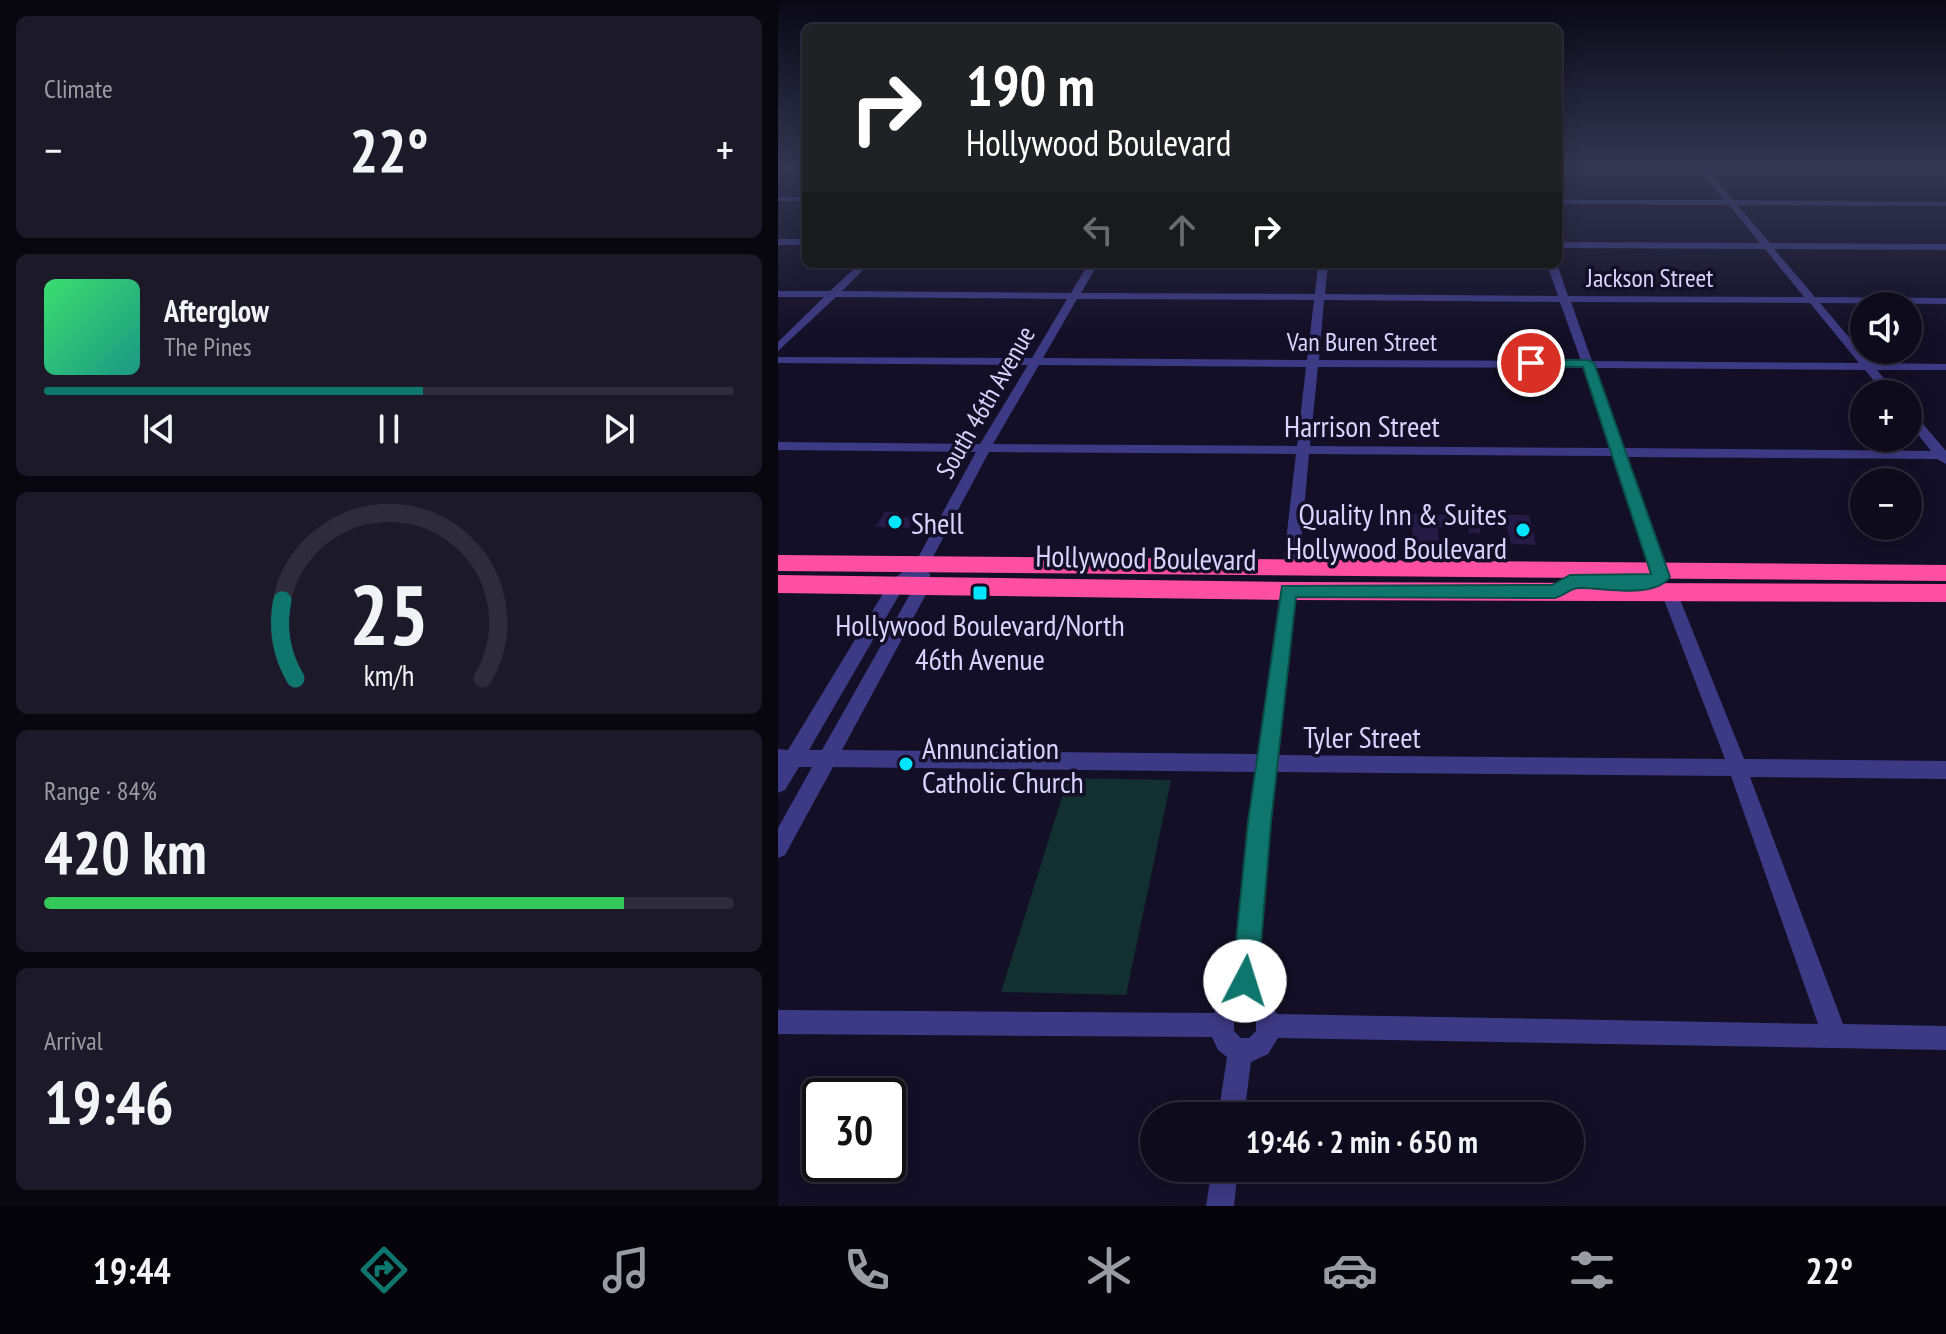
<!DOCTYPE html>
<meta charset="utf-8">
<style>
:root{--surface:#0e0b1c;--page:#1c1929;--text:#f1f3f6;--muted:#9b9ba3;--line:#2e2b3b;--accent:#0f766e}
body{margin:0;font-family:"PT Sans Narrow",sans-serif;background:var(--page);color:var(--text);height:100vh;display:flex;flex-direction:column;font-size:30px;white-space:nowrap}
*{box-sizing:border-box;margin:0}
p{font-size:26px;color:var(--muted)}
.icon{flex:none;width:44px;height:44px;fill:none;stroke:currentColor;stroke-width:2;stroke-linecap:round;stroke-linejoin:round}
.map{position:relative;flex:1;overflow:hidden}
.details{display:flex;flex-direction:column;gap:16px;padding:16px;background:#08060f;width:778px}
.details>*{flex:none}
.top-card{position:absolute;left:24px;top:24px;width:760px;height:244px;border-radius:12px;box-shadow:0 4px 20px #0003,0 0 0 2px var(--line);background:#202124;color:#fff;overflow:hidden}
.tools{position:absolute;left:1072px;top:292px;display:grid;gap:16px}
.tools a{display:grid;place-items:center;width:72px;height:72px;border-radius:50%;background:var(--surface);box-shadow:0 4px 20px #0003,0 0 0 2px var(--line);font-size:40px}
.speed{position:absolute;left:24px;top:1078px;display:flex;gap:16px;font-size:40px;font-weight:700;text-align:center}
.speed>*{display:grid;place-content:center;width:104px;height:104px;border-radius:50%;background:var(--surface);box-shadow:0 4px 20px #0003,0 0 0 2px var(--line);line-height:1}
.speed .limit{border:4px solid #111;border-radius:12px;background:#fff;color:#111}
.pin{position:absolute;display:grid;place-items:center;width:68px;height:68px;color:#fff;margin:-34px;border:4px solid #fff;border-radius:50%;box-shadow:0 2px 8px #0007}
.me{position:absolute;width:88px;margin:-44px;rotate:5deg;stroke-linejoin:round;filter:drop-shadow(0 0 6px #0008)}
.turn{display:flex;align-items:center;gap:28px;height:168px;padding:0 32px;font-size:36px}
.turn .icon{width:104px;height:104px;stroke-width:2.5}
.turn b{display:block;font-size:56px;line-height:68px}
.lanes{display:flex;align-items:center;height:76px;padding:0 32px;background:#0003;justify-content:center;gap:40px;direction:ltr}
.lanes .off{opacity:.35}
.big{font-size:60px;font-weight:700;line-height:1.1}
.details .widget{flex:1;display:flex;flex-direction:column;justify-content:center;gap:12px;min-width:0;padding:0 28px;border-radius:12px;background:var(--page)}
.details .dial{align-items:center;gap:0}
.dial svg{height:208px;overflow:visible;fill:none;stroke:var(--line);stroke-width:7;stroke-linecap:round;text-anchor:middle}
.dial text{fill:var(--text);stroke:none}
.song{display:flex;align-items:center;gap:24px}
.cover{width:96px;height:96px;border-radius:12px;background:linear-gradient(135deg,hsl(140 70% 55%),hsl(170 70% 35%))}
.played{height:8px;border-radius:4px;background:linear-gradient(90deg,var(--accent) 55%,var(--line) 55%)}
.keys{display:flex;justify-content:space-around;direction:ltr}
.heat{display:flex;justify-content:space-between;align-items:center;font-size:44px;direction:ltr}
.charge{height:12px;border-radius:6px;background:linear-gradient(90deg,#34c759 84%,var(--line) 0)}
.trip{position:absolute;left:362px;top:1102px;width:444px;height:80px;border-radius:40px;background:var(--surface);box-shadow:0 4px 20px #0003,0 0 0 2px var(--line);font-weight:700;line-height:80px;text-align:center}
.dock{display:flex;height:128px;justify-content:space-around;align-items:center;background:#06040b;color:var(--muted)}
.dock .icon{width:56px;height:56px}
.dock .current{color:var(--accent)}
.dock b{font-size:36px;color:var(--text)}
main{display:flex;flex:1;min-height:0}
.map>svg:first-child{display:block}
.green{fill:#12302f}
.building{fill:#241b47}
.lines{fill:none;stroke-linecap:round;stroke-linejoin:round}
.minor{fill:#3d3a85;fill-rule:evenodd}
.highway{fill:#ff4fa3;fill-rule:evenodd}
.route{fill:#0f766e;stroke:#0a4d48;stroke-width:2}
.poi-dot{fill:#00e5ff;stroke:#130f26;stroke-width:3}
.labels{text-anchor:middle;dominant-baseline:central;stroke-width:7;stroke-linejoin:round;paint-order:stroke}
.far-street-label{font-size:26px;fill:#d9d4ff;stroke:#130f26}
.street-label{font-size:30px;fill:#d9d4ff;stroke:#130f26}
.poi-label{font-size:30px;fill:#d9d4ff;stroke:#130f26;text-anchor:start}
</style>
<main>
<section class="details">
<div class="widget"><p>Climate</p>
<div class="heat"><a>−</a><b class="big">22°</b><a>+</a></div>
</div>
<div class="widget">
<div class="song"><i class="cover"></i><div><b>Afterglow</b><p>The Pines</p></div></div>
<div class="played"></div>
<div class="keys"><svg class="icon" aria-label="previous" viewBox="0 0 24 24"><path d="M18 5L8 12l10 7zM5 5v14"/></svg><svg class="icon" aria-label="pause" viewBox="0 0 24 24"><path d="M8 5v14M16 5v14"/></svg><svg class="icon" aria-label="next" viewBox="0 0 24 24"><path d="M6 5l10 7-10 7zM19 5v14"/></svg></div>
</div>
<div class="widget dial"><svg viewBox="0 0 100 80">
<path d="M14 69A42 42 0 1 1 86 69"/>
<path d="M14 69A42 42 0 0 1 9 39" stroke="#0f766e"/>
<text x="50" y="56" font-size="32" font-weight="700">25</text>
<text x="50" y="72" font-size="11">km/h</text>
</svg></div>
<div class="widget"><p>Range · 84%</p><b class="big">420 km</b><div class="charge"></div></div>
<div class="widget"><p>Arrival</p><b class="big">19:46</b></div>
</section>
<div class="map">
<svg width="1168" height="1206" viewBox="0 0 1168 1206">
<rect width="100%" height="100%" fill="#130f26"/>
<polygon class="green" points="290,778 393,780 348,995 223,992"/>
<g class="building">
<polygon points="107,512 120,512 118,517 137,517 130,528 97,527"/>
<polygon points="633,514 751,515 758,545 733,544 729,528 702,527 702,533 691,533 691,527 660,527 661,543 635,544"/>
</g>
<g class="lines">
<g class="minor">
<path d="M843,166H1168V170L928,169L955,200L1168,202V206L959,205L992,243L1168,244V250L996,249L1037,297L1168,298V304L1042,303L1093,363L1168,364V370H1099L1119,394H1107L1087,370L817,368L846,448L1153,451L1130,422V410L1134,411L1168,451V464L1159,459L849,457L891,571L883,577L875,571L836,456L531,454L521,567L513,573L505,567L518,454L211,452L148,570L152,574V587L64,750L480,754L502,591L510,585L518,591L499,755L947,759L883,592L891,586L899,592L966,759L1168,761V779L972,777L1065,1024L1168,1026V1050L500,1038L490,1054L473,1062L466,1116H440L449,1057L440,1050L434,1037L0,1034V1010L436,1013L442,1002L454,995L478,772L55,767L7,855L0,858V828L34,767H21L7,790L0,793V749L10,750L112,582L138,561L198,452L0,450V442L202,444L250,365L0,363V357L254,358L289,299L58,297L0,351V342L46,297H0V291H52L81,264H91L64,291L293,293L310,264H320L303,293L537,294L540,264H550L547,294L780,296L769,264H779L790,296L1026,297L987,249L780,248V242L982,243L951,205L780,204V200H946L920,169ZM299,299L536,300L529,360L265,358ZM546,300L782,302L803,361L541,360ZM793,302L1032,303L1081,363L814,361ZM261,365L528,367L519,446L215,444ZM540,367L805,368L833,448L532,446ZM136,580V587L44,750H31L124,590ZM497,772L953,776L1040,1024L499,1014L492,1002L478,994ZM463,1016H471L478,1022V1031L471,1038H463L456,1031V1022Z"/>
<rect x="0" y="197" width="28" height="4"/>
<rect x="0" y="239" width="28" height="6"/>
<polygon points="434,1168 460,1168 456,1206 428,1206"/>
</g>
<g class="highway">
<polygon points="0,555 1168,565 1168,581 0,571"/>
<polygon points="0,575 510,582 1168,584 1168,602 510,600 0,593"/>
</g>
</g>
<linearGradient id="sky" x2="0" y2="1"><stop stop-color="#0a0815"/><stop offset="0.5" stop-color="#333752"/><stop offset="1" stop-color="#333752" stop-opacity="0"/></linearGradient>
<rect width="1168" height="335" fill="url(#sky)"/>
<path class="route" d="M753,360H810L816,363L892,577C875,600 825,587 800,588C791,589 785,596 777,598L518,597L493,822L480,981L476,990L467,994L458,990L454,981L470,822L504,586L774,585L792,575L873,574L805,367L749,366L747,363Z"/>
<g class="poi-dot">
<circle cx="117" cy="522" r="8"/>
<circle cx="745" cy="530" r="8"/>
<rect x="194" y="585" width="16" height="16" rx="4"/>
<circle cx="128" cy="764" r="8"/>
</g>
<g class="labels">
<g class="far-street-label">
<text x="872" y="277">Jackson Street</text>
<text x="584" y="341">Van Buren Street</text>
<text transform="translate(207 402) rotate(-60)">South 46th Avenue</text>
</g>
<g class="street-label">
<text x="584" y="425">Harrison Street</text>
<text transform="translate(368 557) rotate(1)">Hollywood Boulevard</text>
<text x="584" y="736">Tyler Street</text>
</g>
<g class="poi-label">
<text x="729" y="513" text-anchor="end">Quality Inn &amp; Suites<tspan x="729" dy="34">Hollywood Boulevard</tspan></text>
<text x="133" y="522">Shell</text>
<text x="202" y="624" text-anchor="middle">Hollywood Boulevard/North<tspan x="202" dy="34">46th Avenue</tspan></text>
<text x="144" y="747">Annunciation<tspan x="144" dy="34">Catholic Church</tspan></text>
</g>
</g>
</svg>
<div class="tools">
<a><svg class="icon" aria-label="sound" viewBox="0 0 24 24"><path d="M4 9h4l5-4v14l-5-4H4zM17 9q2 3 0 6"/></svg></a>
<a>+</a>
<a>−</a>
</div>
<div class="speed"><div class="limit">30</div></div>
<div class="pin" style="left:753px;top:363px;background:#d93025"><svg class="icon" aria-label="arrive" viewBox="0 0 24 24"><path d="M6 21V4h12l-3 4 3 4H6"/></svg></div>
<svg class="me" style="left:467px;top:981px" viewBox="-20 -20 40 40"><circle r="19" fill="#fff"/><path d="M0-13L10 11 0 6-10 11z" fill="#0f766e"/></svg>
<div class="trip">19:46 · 2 min · 650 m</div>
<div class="top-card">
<div class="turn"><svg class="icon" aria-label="right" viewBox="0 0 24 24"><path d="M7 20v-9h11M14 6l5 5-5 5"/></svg><div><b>190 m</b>Hollywood Boulevard</div></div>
<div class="lanes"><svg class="icon off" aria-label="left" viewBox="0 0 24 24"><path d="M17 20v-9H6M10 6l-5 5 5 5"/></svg><svg class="icon off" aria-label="ahead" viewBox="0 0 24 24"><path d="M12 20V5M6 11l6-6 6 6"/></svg><svg class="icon" aria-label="right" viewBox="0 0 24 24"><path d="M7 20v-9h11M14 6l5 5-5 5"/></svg></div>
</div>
</div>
</main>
<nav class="dock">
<b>19:44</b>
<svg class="icon current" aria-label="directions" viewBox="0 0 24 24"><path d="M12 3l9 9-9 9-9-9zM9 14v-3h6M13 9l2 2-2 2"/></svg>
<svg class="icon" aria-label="music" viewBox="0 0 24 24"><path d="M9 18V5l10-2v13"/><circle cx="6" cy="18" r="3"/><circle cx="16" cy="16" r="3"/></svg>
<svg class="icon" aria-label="phone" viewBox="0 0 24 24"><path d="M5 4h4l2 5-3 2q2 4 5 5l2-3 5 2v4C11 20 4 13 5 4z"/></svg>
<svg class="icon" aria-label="climate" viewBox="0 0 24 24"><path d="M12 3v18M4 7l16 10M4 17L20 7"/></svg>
<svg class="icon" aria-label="car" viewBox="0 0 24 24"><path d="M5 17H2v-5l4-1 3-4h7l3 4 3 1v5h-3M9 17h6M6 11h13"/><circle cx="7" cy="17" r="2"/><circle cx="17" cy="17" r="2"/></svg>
<svg class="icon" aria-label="filters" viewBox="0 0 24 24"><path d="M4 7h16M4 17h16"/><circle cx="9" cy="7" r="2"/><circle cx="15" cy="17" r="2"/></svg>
<b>22°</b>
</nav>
